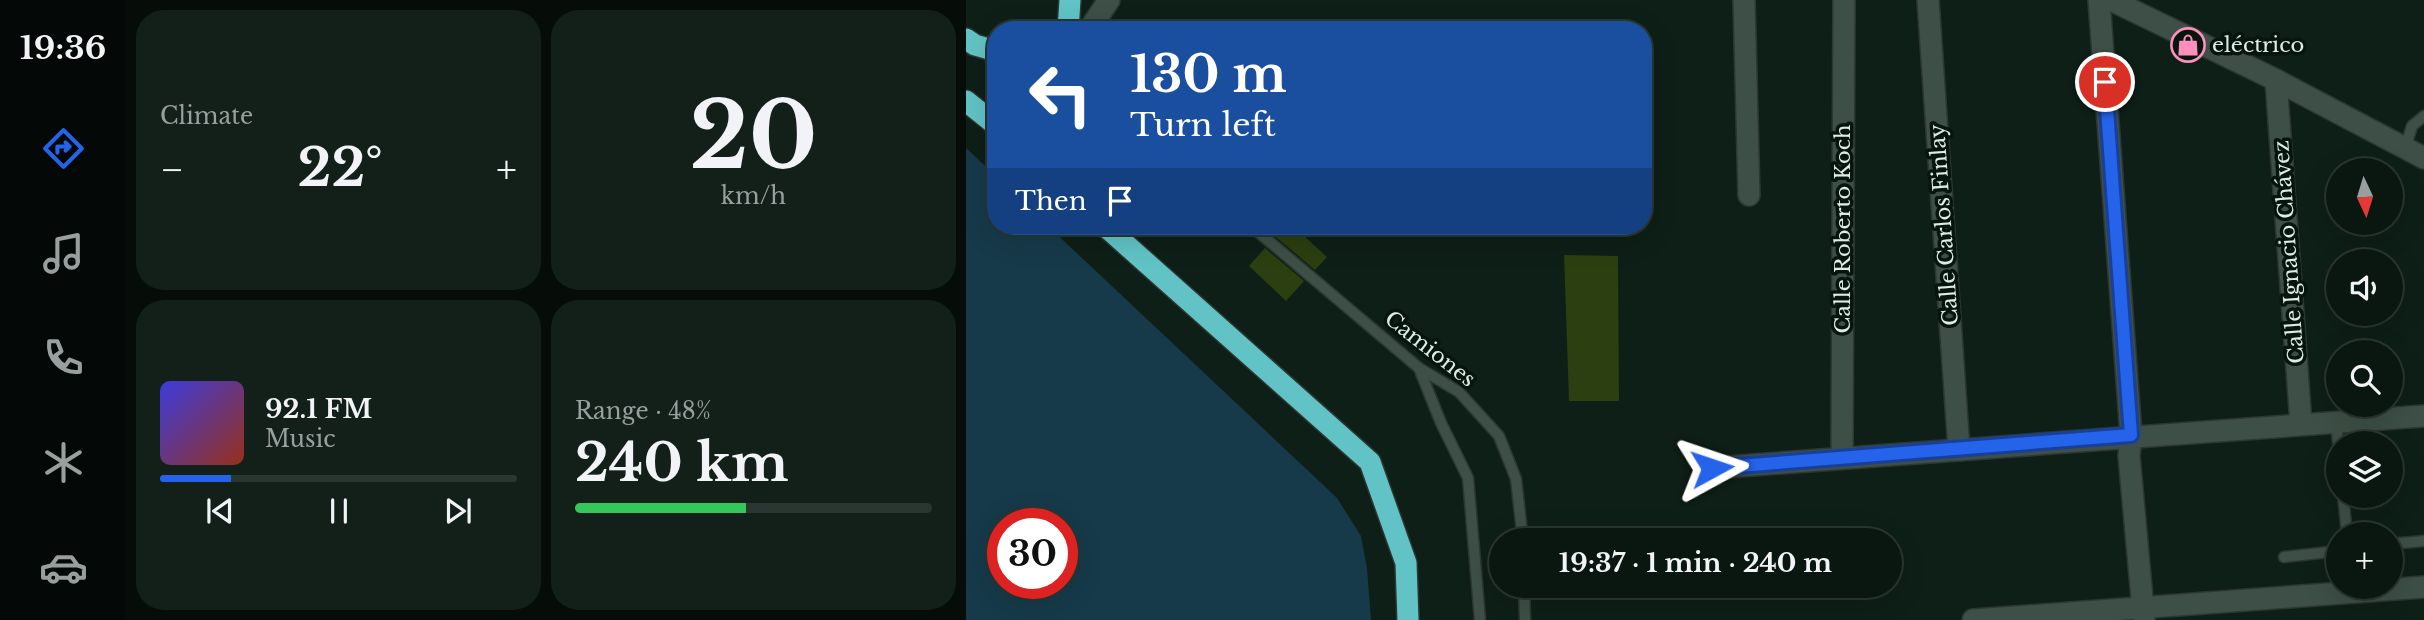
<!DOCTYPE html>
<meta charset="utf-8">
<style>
:root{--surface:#0a1711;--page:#13201a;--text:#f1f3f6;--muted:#999f9f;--line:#2a3631;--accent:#2563eb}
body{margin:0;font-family:"Libre Baskerville",serif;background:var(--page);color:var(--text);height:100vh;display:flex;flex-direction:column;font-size:26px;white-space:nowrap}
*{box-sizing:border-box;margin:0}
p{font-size:23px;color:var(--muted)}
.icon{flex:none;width:38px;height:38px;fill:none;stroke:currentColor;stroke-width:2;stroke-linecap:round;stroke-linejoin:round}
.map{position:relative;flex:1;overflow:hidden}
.details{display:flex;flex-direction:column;gap:10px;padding:10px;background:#060d09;width:840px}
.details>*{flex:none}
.banner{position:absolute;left:21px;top:21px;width:665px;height:214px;border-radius:28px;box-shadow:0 7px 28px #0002,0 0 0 2px var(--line);background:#1a4fa0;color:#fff;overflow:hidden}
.needle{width:46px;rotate:176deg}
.tools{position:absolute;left:1360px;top:158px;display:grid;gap:14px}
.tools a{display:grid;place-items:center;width:77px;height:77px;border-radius:50%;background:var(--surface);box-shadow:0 7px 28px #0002,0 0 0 2px var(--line);font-size:35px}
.speed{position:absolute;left:21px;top:508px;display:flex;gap:14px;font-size:35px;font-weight:700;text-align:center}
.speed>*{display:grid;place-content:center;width:91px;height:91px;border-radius:50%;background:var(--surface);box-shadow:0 7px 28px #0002,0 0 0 2px var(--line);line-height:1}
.speed .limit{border:10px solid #d22;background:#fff;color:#111}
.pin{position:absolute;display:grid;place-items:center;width:60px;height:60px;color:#fff;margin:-30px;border:4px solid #fff;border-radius:50%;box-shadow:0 2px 7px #0007}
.me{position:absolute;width:77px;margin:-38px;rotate:85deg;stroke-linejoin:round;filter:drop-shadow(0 0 5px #0008)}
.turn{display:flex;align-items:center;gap:24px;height:147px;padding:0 28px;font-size:32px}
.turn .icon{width:91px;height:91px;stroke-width:2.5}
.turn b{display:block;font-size:49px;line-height:60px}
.then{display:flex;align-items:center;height:66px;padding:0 28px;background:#0003;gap:14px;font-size:26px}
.big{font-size:52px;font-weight:800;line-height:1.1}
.details .card{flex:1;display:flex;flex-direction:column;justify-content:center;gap:10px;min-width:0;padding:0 24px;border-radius:28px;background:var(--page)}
.details .dial{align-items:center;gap:0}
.dial b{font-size:91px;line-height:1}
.song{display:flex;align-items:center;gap:21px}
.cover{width:84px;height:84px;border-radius:10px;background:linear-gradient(135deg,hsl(240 70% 55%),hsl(10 70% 35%))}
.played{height:7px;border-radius:4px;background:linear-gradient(90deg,var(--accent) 20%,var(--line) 20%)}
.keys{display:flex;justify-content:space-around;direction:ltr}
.heat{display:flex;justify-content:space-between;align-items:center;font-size:38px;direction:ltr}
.charge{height:10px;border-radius:5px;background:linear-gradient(90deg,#34c759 48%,var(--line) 0)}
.details .tiles{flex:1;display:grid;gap:10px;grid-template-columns:repeat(2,1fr)}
.trip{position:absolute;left:523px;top:528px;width:413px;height:70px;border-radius:35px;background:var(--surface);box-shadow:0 7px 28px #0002,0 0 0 2px var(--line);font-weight:800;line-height:70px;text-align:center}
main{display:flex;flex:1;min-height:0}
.dock{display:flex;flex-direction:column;width:126px;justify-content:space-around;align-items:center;background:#040907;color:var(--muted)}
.dock .icon{width:49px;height:49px}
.dock .current{color:var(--accent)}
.dock b{font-size:32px;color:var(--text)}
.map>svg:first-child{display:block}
.water{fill:#163a4a;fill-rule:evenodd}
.building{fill:#2b3f10}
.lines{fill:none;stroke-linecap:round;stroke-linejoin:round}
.lane-casing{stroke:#2d3631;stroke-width:13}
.street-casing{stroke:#2d3631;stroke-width:24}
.secondary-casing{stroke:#2d3631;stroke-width:24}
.highway-casing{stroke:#2d3631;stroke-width:24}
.lane{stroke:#3d4f46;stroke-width:10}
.street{stroke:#3d4f46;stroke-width:21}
.secondary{stroke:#3d4f46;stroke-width:21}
.highway{stroke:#61c3c5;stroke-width:21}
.route-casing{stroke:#184099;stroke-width:18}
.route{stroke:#2563eb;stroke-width:12}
.labels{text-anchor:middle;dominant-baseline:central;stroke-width:7;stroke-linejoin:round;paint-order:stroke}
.poi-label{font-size:21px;fill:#e0ebe5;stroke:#06160e;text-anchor:start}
.street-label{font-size:21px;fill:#e0ebe5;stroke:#06160e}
</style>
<main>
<nav class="dock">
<b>19:36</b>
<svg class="icon current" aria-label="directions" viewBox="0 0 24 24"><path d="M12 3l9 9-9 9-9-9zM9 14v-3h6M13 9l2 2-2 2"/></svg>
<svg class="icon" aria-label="music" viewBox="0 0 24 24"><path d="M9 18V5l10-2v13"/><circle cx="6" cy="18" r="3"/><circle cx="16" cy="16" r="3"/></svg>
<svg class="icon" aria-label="phone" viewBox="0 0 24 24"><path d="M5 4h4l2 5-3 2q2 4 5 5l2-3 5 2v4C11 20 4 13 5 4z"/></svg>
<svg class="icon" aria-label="climate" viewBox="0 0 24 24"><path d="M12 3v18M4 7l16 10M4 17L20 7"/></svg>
<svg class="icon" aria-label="car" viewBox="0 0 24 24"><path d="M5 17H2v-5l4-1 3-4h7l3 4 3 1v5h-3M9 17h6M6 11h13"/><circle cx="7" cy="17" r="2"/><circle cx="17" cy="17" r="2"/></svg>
</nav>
<section class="details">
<div class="tiles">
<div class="card"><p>Climate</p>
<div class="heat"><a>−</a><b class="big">22°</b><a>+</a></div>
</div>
<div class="card dial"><b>20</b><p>km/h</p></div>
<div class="card">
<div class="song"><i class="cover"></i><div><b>92.1 FM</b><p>Music</p></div></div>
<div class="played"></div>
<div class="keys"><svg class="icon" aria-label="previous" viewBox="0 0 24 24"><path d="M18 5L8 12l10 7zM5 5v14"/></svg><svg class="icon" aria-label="pause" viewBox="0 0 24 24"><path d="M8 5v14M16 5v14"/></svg><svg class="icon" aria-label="next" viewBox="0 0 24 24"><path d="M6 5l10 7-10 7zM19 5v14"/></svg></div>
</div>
<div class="card"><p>Range · 48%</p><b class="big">240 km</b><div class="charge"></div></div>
</div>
</section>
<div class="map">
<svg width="1458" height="620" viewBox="0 0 1458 620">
<rect width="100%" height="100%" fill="#0e1f17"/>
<path class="water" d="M0,148L30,176V226H82L371,498L395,536L401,568L405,620H0ZM37,523H96V583H37Z"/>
<g class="building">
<polygon points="320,226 327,226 361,257 349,270 310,237"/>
<polygon points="299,248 338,281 320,301 283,266"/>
<polygon points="598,255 652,256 653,401 603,401"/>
</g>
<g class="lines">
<g class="lane-casing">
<g id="lane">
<polyline points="1439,149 1446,126 1458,116"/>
<polyline points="285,226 453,368 493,392 533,436 550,479 557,541"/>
<polyline points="453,368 475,423 502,478 514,620"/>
<polyline points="1370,421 1372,443"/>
<polyline points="1377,495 1381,534"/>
<polyline points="1424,544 1458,541"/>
<polyline points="1318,557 1372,551"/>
<polyline points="558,586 559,620"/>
</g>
</g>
<g class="street-casing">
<g id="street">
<polyline points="778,0 783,195"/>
<polyline points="962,0 993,450"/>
<polyline points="1133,0 1165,435 1163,456 1178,620"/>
<polyline points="1145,0 1310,80 1458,158"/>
<polyline points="1310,80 1335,424"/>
<polyline points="876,458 878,0"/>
<polyline points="745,468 1458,416"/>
<polyline points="1007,620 1458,587"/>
</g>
</g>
<g class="secondary-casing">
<polyline id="secondary" points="123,30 143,0"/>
</g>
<g class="highway-casing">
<g id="highway">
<polyline points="102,30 104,0"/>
<polyline points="0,39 9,45 30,51"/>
<polyline points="0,101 30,125"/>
<polyline points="139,226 404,462 440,563 442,620"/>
</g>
</g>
<use href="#lane" class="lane"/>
<use href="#street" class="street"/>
<use href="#secondary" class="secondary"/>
<use href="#highway" class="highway"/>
</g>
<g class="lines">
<g class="route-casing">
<polyline id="route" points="746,468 1165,435 1139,82"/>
</g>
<use href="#route" class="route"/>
</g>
<defs>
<g id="shop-ring" transform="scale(1.75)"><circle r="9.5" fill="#06160e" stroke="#fe8ebb" stroke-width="1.5"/><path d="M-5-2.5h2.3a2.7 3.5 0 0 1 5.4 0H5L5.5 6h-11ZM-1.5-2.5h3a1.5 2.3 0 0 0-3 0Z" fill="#fe8ebb"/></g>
</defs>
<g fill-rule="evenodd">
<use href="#shop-ring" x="1222" y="45"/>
</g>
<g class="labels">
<g class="poi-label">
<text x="1246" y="45">eléctrico</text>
</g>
<g class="street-label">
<text transform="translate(978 225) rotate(-94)">Calle Carlos Finlay</text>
<text transform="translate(877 229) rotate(-90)">Calle Roberto Koch</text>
<text transform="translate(1323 252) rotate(-94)">Calle Ignacio Chávez</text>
<text transform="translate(464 349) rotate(38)">Camiones</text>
</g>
</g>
</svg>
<div class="tools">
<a><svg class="needle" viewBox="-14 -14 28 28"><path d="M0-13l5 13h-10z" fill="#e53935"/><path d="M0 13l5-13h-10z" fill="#999f9f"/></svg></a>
<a><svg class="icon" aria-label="sound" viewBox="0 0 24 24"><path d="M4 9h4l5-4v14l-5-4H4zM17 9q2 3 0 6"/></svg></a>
<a><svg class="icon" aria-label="search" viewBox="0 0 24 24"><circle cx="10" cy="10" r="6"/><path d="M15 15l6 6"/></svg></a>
<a><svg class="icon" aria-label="layers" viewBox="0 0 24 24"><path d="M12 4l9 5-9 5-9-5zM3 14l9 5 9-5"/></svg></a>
<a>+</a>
</div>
<div class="speed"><div class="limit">30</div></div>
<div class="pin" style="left:1139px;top:82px;background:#d93025"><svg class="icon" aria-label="arrive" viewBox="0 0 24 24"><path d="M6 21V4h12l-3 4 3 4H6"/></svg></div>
<svg class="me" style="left:746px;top:468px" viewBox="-20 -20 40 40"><path d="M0-17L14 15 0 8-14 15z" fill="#2563eb" stroke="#fff" stroke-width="4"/></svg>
<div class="trip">19:37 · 1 min · 240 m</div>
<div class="banner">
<div class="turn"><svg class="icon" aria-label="left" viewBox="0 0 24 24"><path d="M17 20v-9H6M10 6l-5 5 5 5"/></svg><div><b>130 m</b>Turn left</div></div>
<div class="then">Then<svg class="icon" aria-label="arrive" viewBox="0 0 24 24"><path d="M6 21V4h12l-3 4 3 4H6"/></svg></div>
</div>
</div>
</main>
